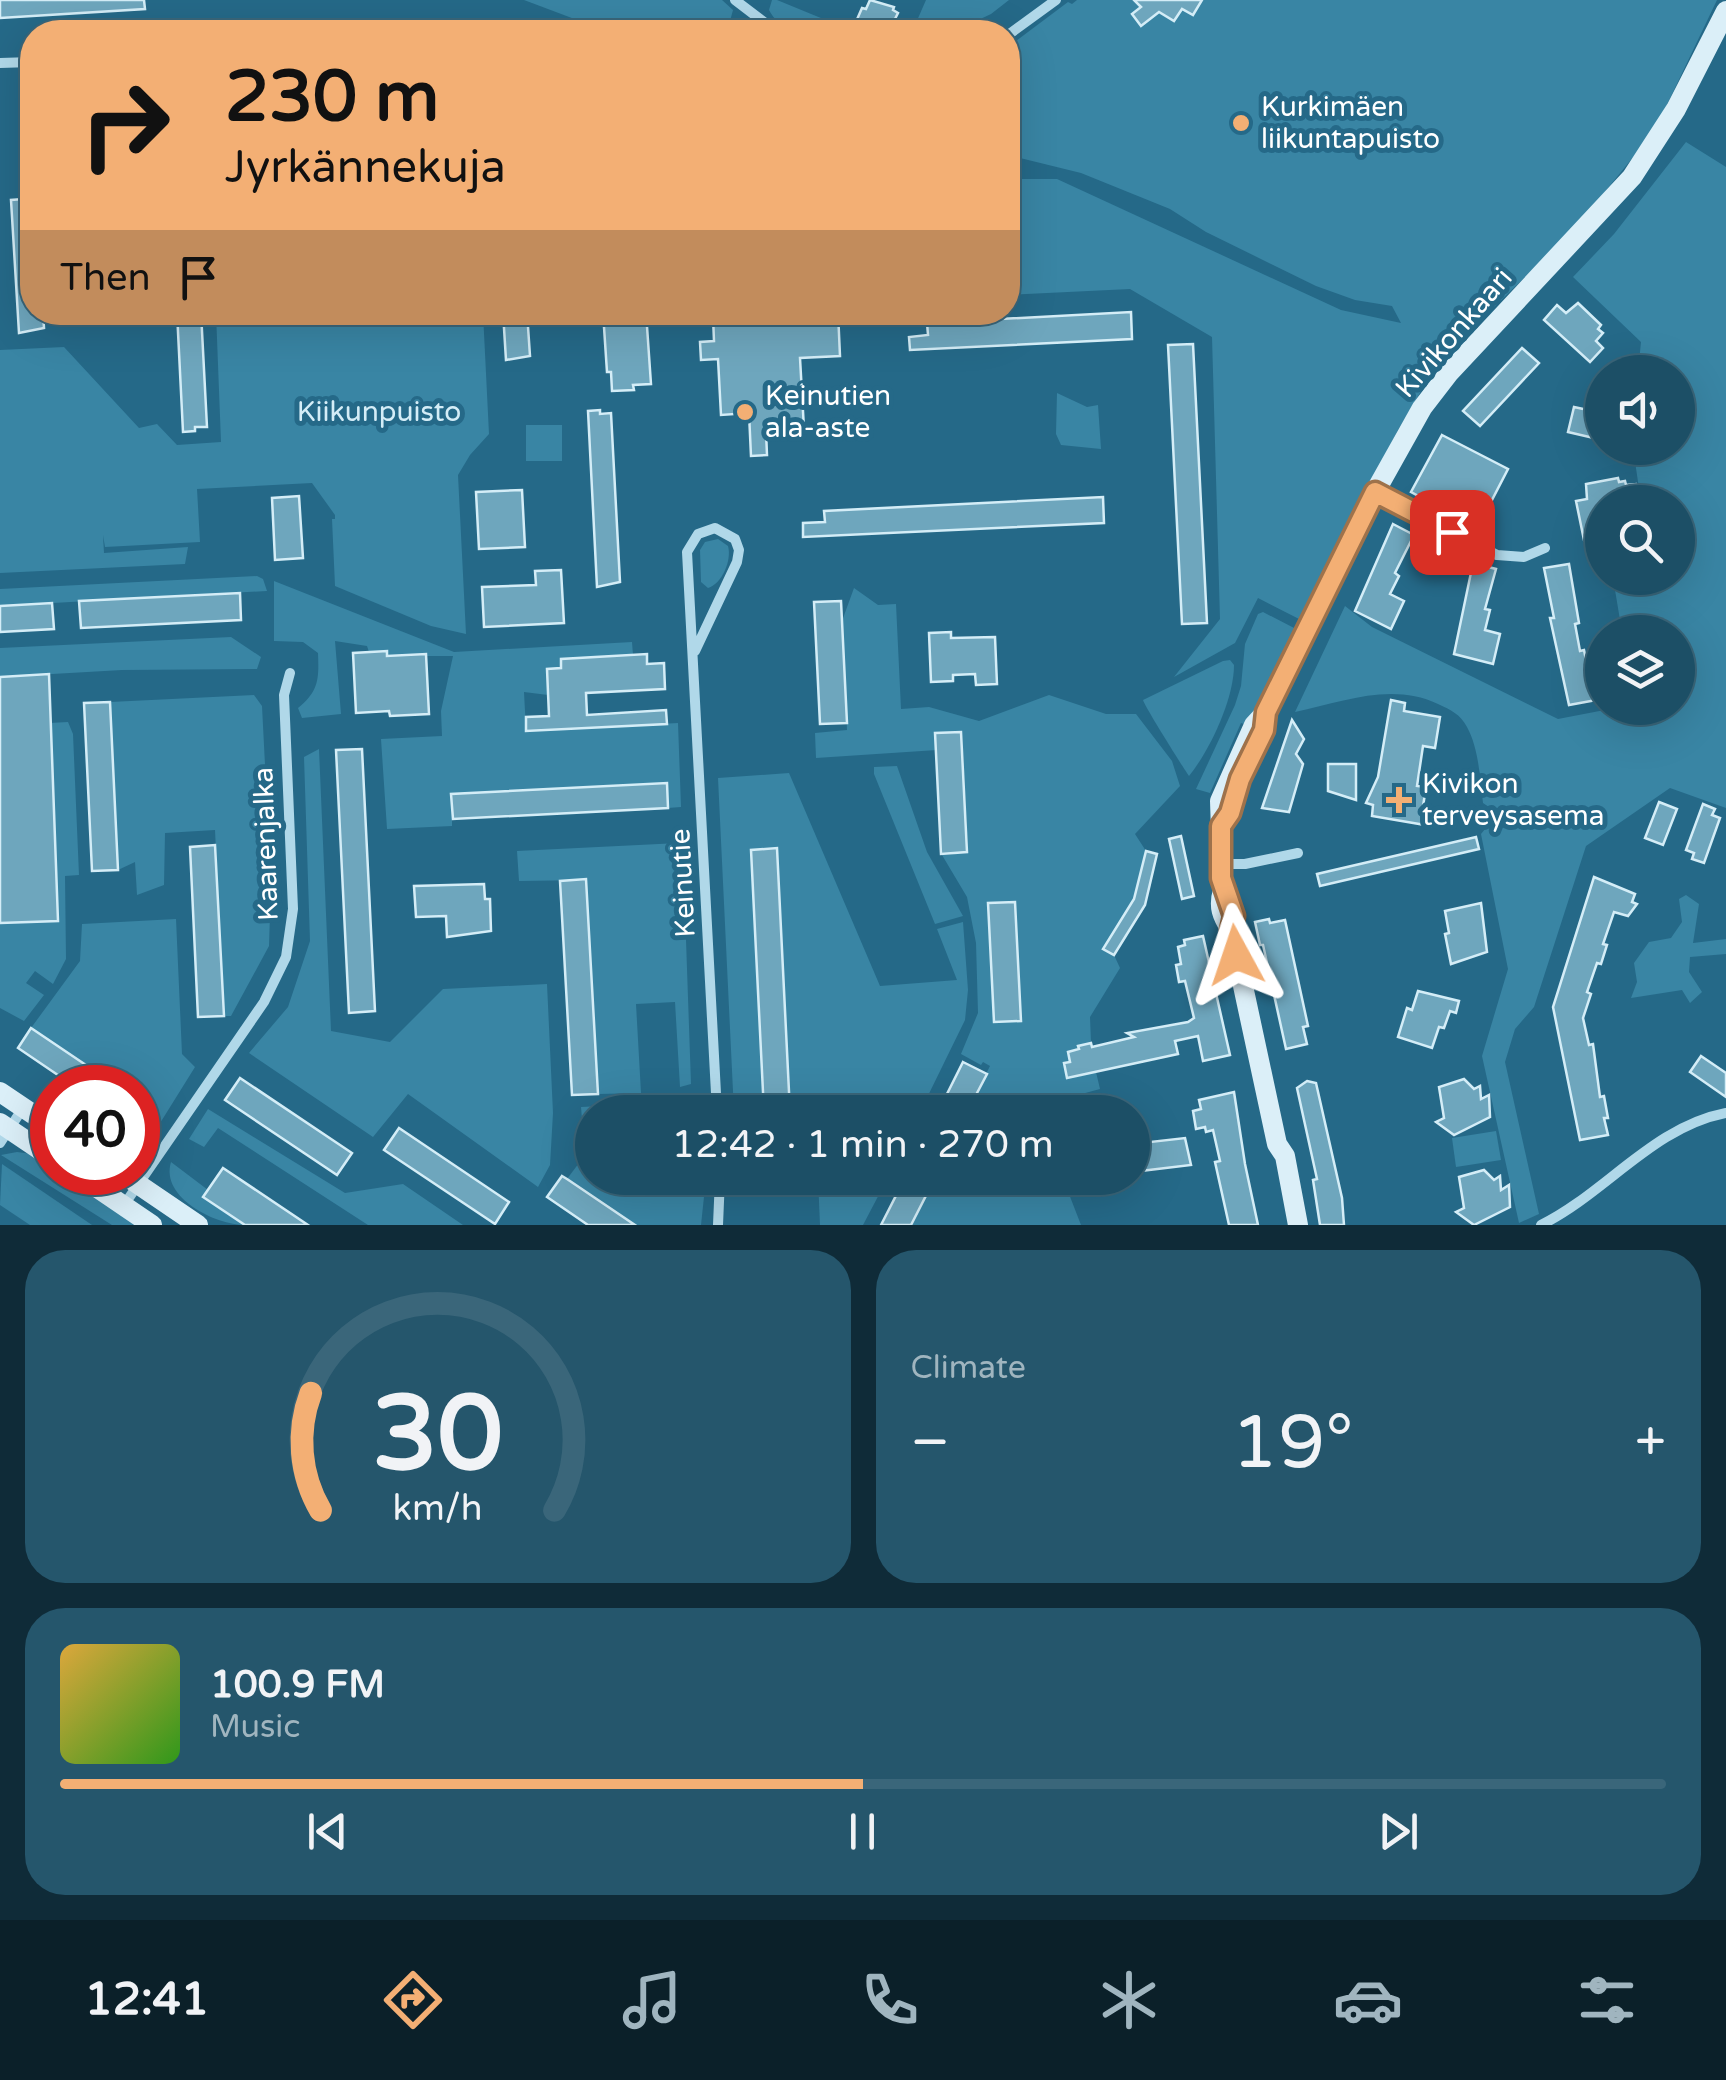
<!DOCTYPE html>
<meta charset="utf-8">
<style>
:root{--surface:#1c4f66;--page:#25566c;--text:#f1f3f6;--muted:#a0b5bf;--line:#3a667a;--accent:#f3af74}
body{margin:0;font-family:"Varela Round",sans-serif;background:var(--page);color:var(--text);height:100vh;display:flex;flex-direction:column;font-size:38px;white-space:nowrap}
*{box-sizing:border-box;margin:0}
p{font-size:32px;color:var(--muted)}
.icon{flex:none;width:55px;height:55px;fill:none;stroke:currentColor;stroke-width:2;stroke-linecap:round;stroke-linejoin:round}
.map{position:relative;height:1225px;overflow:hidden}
.drawer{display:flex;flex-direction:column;gap:25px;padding:25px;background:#0f2b38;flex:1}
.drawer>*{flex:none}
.top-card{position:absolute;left:20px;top:20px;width:1000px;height:305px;border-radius:40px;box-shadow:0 10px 40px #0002,0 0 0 2px var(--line);background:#f3af74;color:#111;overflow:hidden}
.controls{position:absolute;left:1585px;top:355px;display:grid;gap:20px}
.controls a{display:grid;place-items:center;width:110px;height:110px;border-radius:50%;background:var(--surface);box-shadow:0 10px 40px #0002,0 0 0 2px var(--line);font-size:50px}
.speed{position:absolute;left:30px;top:1065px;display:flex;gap:20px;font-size:50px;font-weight:700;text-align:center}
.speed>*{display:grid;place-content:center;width:130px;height:130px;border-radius:50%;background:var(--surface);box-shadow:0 10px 40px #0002,0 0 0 2px var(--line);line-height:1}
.speed .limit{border:15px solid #d22;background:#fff;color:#111}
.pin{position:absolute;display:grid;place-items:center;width:85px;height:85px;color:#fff;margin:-42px;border-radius:20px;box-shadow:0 5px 15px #0006}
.me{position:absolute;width:110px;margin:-55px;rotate:355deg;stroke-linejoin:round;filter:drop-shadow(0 0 8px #0008)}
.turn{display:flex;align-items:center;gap:35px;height:210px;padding:0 40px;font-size:45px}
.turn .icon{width:130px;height:130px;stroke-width:2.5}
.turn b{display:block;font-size:70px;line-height:85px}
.then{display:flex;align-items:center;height:95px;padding:0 40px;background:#0003;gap:20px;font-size:38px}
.big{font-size:75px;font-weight:600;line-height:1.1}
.drawer .card{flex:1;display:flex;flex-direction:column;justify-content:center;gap:15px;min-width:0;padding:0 35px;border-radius:40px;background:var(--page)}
.drawer .dial{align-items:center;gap:0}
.dial svg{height:260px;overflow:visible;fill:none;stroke:var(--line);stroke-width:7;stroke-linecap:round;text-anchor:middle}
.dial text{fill:var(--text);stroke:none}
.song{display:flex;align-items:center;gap:30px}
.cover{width:120px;height:120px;border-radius:15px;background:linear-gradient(135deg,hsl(40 70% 55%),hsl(110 70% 35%))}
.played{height:10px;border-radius:5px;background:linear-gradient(90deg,var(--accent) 50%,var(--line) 50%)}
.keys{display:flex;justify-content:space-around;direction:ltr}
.heat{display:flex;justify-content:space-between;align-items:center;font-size:55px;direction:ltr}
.drawer .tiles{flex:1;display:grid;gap:25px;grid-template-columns:1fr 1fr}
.card:last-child{grid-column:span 2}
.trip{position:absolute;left:575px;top:1095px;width:575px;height:100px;border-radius:50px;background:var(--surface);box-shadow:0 10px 40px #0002,0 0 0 2px var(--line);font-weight:600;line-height:100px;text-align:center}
.tabs{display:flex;height:160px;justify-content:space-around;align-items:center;background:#0b2029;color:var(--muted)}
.tabs .icon{width:70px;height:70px}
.tabs .selected{color:var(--accent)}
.tabs b{font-size:45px;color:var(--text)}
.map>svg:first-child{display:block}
.green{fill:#3985a4}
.building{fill:#6ea6bd;stroke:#d4edf7;stroke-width:2.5}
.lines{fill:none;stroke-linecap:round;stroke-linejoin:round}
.street{stroke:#b0d8e9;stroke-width:10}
.secondary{stroke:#dbeff8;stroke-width:20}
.route-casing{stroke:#9e724b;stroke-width:25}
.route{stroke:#f3af74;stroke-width:18}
.poi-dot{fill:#f3af74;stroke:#256988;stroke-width:4}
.labels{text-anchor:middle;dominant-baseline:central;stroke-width:10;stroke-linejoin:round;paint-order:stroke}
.poi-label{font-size:28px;fill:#fff;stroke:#256988;text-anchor:start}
.street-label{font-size:28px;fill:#fff;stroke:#256988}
.park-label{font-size:28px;fill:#d4edf7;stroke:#256988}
</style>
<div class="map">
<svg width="1726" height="1225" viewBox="0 0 1726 1225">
<rect width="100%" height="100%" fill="#256988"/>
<g class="green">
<polygon points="524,0 722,0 733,10 727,32 609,32"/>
<path d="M772,0H777L855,32C827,33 785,41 769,10Z"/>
<polygon points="926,0 1009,0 991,14 953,32 912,32"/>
<polygon points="1077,0 1717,0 1663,113 1634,156 1573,231 1440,359 1398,430 1301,620 1258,598 1235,643 1174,677 1220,619 1212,337 1130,289 1008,295 1008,179 1057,179 1341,310 1401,323 1392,306 1355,300 1316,286 1206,232 1170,209 1081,173 1008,155 1008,47 1068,2 1072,4"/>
<path d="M1686,142L1726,167V808L1670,788L1586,846L1534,1007L1515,1029L1505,1062L1539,1214L1519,1223L1482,1056L1508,969L1481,834L1498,813L1483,803C1480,779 1479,749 1467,727C1460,714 1451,710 1438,704C1391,682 1343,702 1295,712L1345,606L1372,627L1558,719L1615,708H1678V632H1622L1613,578H1678V502H1641L1633,448H1678V372H1638L1641,342L1573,277L1614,234Z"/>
<polygon points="216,313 483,313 489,434 470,455 458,475 466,634 431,626 335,586 332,519 335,519 335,515 312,483 197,489 200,542 105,547 103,535 104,553 188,547 185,564 0,573 0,350 64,347 139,428 157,424 177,445 221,442"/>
<polygon points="1057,393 1087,407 1098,405 1101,449 1061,445 1056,434"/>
<rect x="526" y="425" width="36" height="36"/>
<path d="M718,539L728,546C732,560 722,584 708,588L701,582L700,550L705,542Z"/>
<polygon points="257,576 263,579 267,591 0,606 0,589"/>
<path d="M274,581L454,652L632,642L633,655L561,659V668L548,695L524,692L526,731L678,723L681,807L668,808L666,783L452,794V826L387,829L381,739L442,736L441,711L453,656H387V651L369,652L367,646L335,641L341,714L302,718L298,708C319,691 319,679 318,653L303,642L274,641Z"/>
<polygon points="854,588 878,605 896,604 901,709 929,707 979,721 1049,695 1106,714 1136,714 1172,761 1180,786 1135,834 1146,851 1134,898 1104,949 1114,955 1120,968 1090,1017 1091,1043 1068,1052 1070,1062 1064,1064 1068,1078 1096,1072 1100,1089 1052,1102 1055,1112 967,1112 990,1066 983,1062 981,1065 961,1054 978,1013 976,943 967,897 942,855 968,853 962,733 936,734 937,750 816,758 815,733 847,730 842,621"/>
<polygon points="1263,612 1296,629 1247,725 1241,723 1210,793 1196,789 1235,705 1241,686 1245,644 1258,614"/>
<polygon points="231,637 261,657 257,669 122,670 0,677 0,648"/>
<path d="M1230,660L1234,665C1234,699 1210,750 1189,776C1182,766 1145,707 1143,700L1223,661Z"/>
<polygon points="254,695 262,706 271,882 269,946 231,1016 224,1016 215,830 165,833 164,885 137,895 135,862 118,870 110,702"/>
<polygon points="68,722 73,734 79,875 65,876 66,959 53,984 35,971 26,983 44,995 24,1021 0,1008 0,923 58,920 49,723"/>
<polygon points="319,749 331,1031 390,1042 443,989 547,984 553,1113 550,1165 538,1187 408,1094 373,1137 249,1053 288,1007 310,941 304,757"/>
<polygon points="897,766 927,852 963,916 935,924 874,774 874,767"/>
<polygon points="789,773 880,986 957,980 937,929 963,922 968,990 965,1020 920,1112 734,1112 718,778"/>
<polygon points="679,843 683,853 691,1084 680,1087 675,1002 636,1004 641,1093 598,1094 586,880 519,881 517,851"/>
<polygon points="1686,895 1699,904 1693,943 1726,939 1726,954 1690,957 1689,972 1702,992 1690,1003 1682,990 1631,998 1637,982 1634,963 1649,942 1671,938 1682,922 1679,899"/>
<polygon points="176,919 182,1054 195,1067 152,1136 144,1132 156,1112 138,1099 138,1088 120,1087 31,1028 80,961 82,924"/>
<polygon points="702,1101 702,1112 592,1112 592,1178 706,1178 701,1225 635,1225 567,1179 585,1155 581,1107"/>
<polygon points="208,1109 345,1193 403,1184 463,1225 368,1225 218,1128 204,1147 189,1139"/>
<polygon points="1496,1131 1501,1160 1456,1167 1452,1138"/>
<polygon points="17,1152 32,1154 52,1168 52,1172 60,1173 140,1225 112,1225 1,1155"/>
<path d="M171,1162L208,1190L204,1197L245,1225C216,1225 160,1198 171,1162Z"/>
<polygon points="2,1164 92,1225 30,1225 0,1205"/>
<polygon points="818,1178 873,1178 884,1185 863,1225 820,1225"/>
<polygon points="935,1178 1068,1178 1069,1194 1081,1225 911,1225"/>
</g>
<g class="building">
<polygon points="0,0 144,0 145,9 0,18"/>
<polygon points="870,0 894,7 893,10 898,13 894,21 898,23 894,32 876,32 855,24 862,8 866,9"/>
<polygon points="1134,0 1202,0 1193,15 1182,9 1174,21 1159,12 1141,26 1132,14 1141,7"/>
<polygon points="23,199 23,202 32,202 32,312 43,312 44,328 19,333 11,200"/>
<polygon points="1578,303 1601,325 1598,329 1603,333 1596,341 1603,348 1590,362 1544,320 1557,305 1566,313"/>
<polygon points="177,312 201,312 207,427 195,427 195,431 183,432"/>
<polygon points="503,312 527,312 530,356 506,360"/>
<polygon points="603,312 646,312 651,384 633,385 634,390 612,391 611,372 607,372"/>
<polygon points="757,312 838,312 840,356 800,358 804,429 766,431 767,455 751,456 749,413 721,415 718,359 701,360 700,342 714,341 713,317 757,315"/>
<polygon points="1131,312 1132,339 910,350 909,337 928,335 927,323"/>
<polygon points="1193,344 1207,623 1182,624 1168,345"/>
<polygon points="1522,348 1539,363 1480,426 1463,411"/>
<polygon points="1591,398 1602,402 1602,440 1568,432 1574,407 1588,410"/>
<polygon points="600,410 600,414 611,413 620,582 597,587 588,411"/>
<polygon points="1442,435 1508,469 1478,527 1468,522 1465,528 1453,522 1456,516 1411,492"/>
<polygon points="1618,478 1619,482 1625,481 1626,485 1636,484 1639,502 1602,502 1602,516 1593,518 1597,538 1584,540 1576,501 1587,499 1586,484"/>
<polygon points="522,490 525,547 479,549 476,492"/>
<polygon points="299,496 303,558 275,560 272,498"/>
<polygon points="1103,497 1104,523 803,537 803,523 825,522 824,511"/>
<polygon points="1393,524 1414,535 1395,573 1399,576 1390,594 1404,601 1391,629 1355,611"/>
<polygon points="1473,563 1496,569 1485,609 1490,610 1485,630 1500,634 1493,664 1454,654"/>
<polygon points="1569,564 1579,623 1575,624 1580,651 1584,650 1588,670 1602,667 1602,699 1569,705 1550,618 1554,618 1544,568"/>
<polygon points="561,570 564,623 484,627 482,587 536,585 535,571"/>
<polygon points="240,593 241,620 81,628 79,601"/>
<polygon points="841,601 847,723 820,724 814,602"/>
<polygon points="52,603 54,629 0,632 0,606"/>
<polygon points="951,632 951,638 995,637 997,684 976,685 975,674 953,675 953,681 931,682 929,633"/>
<polygon points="387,651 387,656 426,654 429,714 390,716 389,711 356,713 353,653"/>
<polygon points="647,654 647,664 664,663 665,689 586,693 587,715 666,710 667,724 526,731 526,717 549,716 547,669 561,668 561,659"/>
<polygon points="49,674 58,921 0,923 0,677"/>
<polygon points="1391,700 1405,703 1404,711 1440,717 1435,748 1423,746 1417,786 1426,787 1422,813 1433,815 1431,826 1372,816 1373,805 1366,803 1378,777"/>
<polygon points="110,702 118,870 92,871 84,703"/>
<polygon points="1292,720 1304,739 1296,754 1303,764 1289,812 1262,808"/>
<polygon points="961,732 967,852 941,854 935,733"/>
<polygon points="362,749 375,1011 349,1013 336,750"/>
<polygon points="1328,764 1356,764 1356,800 1328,791"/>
<polygon points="667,783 668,808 453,819 451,794"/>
<polygon points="1659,802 1677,809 1663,845 1645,838"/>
<polygon points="1703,804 1715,809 1712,815 1720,818 1704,863 1692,859 1694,853 1686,850"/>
<polygon points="1181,836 1194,896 1182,899 1169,839"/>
<polygon points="1476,837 1479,849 1320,886 1317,874"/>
<polygon points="215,845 224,1016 198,1017 190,847"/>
<polygon points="777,848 790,1112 764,1112 754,911 751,850"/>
<polygon points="1146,851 1157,854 1145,905 1114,955 1103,949 1134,899"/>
<polygon points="1594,877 1635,894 1632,902 1637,904 1628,916 1614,912 1603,944 1607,945 1601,964 1597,963 1587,992 1591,994 1583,1018 1589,1045 1593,1044 1600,1097 1604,1096 1608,1118 1604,1118 1608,1135 1580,1140 1553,1007"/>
<polygon points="586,879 598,1094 572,1095 560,881"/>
<polygon points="484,884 485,899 490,899 491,931 447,937 446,916 416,917 414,886"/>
<polygon points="1015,902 1021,1021 994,1022 988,903"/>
<polygon points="1481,903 1487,952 1451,964 1445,934 1449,933 1445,911"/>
<polygon points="1269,919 1270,923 1285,920 1308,1026 1303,1027 1307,1044 1286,1049 1263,945 1260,945 1255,922"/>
<polygon points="1203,936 1230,1055 1203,1061 1198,1036 1175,1041 1178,1054 1067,1078 1064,1063 1070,1062 1068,1052 1079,1049 1078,1046 1091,1043 1092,1047 1134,1037 1127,1033 1188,1022 1194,1018 1185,981 1179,982 1176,965 1181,964 1178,947 1185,945 1184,940"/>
<polygon points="1418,991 1459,1001 1456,1013 1450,1011 1444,1028 1439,1027 1432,1048 1398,1037 1407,1008 1412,1010"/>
<polygon points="31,1028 120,1088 77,1088 18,1048"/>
<polygon points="1701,1056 1726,1073 1726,1097 1690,1072"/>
<polygon points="963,1062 987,1074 967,1112 938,1112"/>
<polygon points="240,1078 352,1153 337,1175 225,1100"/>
<polygon points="1464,1079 1474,1089 1480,1086 1481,1099 1489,1095 1490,1117 1454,1135 1436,1122 1444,1118 1439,1087"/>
<polygon points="1307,1081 1316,1083 1342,1198 1344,1225 1320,1225 1313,1180 1317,1179 1297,1088"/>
<polygon points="1234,1092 1245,1164 1258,1225 1229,1225 1215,1162 1220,1161 1213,1130 1206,1132 1205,1127 1196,1129 1193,1111 1201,1109 1199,1100"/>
<polygon points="399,1128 509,1202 495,1224 384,1150"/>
<polygon points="1185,1138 1191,1165 1132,1172 1132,1144"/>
<polygon points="223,1168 308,1225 245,1225 203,1197"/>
<polygon points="1484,1170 1494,1180 1500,1176 1501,1190 1509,1185 1510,1207 1474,1225 1456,1212 1464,1208 1459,1177"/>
<polygon points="562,1176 567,1179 635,1225 588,1225 547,1197"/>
<polygon points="905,1178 935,1178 911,1225 881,1225"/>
</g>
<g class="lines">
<g class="street">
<polyline points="735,0 777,32"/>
<polyline points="1008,35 1056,0"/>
<polyline points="0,63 32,62"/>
<polyline points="1376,492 1497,555 1524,557 1545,548"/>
<polyline points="695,651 737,562 739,550 735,539 715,528 698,534 687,552 717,1112"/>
<polyline points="1221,864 1245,864 1298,853"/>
<polyline points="0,1143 23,1108"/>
<polyline points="124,1205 264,1002 286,957 293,909 284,695 290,673"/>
<polyline points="718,1225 720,1178"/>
<path d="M1541,1225C1606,1193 1653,1127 1726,1113"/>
</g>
<g class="secondary">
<polyline points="1233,921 1231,930 1277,1144 1285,1156 1298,1225"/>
<path d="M1231,930C1222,916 1218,907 1223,890L1220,801L1254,725L1266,712L1375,492L1422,408L1449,373L1632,177L1676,109L1726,11"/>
<polyline points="0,1092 52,1127"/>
<polyline points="0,1123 52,1158"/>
<polyline points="74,1172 152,1225"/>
<polyline points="120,1172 198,1225"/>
</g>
</g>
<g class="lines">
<g class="route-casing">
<polyline id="route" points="1236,955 1231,930 1234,916 1221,878 1221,826 1230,813 1240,779 1264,730 1266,712 1375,492 1452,532"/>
</g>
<use href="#route" class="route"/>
</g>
<g class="poi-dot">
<circle cx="1241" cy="123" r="10"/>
<circle cx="745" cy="412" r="10"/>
<path d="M1394 785h10v10h10v10h-10v10h-10v-10h-10v-10h10z"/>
</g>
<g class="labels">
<g class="poi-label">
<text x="1261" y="107">Kurkimäen<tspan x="1261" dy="32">liikuntapuisto</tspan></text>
<text x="765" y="396">Keinutien<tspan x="765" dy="32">ala-aste</tspan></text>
<text x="1422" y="784">Kivikon<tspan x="1422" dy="32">terveysasema</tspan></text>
</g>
<g class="street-label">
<text transform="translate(1454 333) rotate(-49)">Kivikonkaari</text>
<text transform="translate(266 844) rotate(-92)">Kaarenjalka</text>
<text transform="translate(683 883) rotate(-93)">Keinutie</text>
</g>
<g class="park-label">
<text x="379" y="412">Kiikunpuisto</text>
</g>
</g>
</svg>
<div class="controls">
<a><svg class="icon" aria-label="sound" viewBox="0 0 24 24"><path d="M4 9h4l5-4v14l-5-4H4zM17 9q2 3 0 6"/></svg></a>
<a><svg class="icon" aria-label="search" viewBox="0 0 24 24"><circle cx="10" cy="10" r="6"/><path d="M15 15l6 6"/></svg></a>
<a><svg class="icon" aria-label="layers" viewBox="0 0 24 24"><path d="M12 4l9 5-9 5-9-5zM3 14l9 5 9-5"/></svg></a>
</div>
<div class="speed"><div class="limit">40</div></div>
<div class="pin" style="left:1452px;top:532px;background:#d93025"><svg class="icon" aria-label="arrive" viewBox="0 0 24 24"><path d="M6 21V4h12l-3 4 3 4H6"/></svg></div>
<svg class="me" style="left:1236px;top:955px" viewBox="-20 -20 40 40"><path d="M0-17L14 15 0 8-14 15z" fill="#f3af74" stroke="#fff" stroke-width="4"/></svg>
<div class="trip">12:42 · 1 min · 270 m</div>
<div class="top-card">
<div class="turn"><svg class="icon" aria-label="right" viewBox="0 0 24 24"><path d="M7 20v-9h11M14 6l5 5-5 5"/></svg><div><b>230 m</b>Jyrkännekuja</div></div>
<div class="then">Then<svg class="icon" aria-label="arrive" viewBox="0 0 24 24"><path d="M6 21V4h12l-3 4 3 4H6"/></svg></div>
</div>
</div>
<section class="drawer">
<div class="tiles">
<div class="card dial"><svg viewBox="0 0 100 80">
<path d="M14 69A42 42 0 1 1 86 69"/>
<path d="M14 69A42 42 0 0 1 11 33" stroke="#f3af74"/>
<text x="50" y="56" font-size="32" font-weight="700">30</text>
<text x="50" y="72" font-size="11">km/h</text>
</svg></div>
<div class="card"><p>Climate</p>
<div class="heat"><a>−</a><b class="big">19°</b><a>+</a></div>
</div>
<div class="card">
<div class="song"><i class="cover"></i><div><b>100.9 FM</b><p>Music</p></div></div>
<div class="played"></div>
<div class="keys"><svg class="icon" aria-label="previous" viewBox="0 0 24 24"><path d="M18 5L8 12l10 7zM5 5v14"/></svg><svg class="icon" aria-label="pause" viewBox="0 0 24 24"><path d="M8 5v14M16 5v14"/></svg><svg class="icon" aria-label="next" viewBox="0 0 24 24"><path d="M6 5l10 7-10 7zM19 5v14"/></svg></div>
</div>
</div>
</section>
<nav class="tabs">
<b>12:41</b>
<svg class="icon selected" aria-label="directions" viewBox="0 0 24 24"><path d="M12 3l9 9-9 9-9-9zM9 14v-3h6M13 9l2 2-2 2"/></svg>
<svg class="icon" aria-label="music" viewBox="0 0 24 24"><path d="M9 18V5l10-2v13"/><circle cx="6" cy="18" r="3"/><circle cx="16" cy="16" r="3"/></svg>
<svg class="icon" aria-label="phone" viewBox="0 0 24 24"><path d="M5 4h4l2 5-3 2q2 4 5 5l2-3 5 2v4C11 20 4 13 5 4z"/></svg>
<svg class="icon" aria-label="climate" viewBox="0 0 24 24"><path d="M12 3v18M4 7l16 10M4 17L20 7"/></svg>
<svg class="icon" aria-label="car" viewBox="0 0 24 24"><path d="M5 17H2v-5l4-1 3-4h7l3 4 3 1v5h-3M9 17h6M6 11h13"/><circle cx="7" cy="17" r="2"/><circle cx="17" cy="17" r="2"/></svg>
<svg class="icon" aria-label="filters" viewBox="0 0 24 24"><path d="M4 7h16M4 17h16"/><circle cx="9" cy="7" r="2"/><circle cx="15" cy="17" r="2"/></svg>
</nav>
